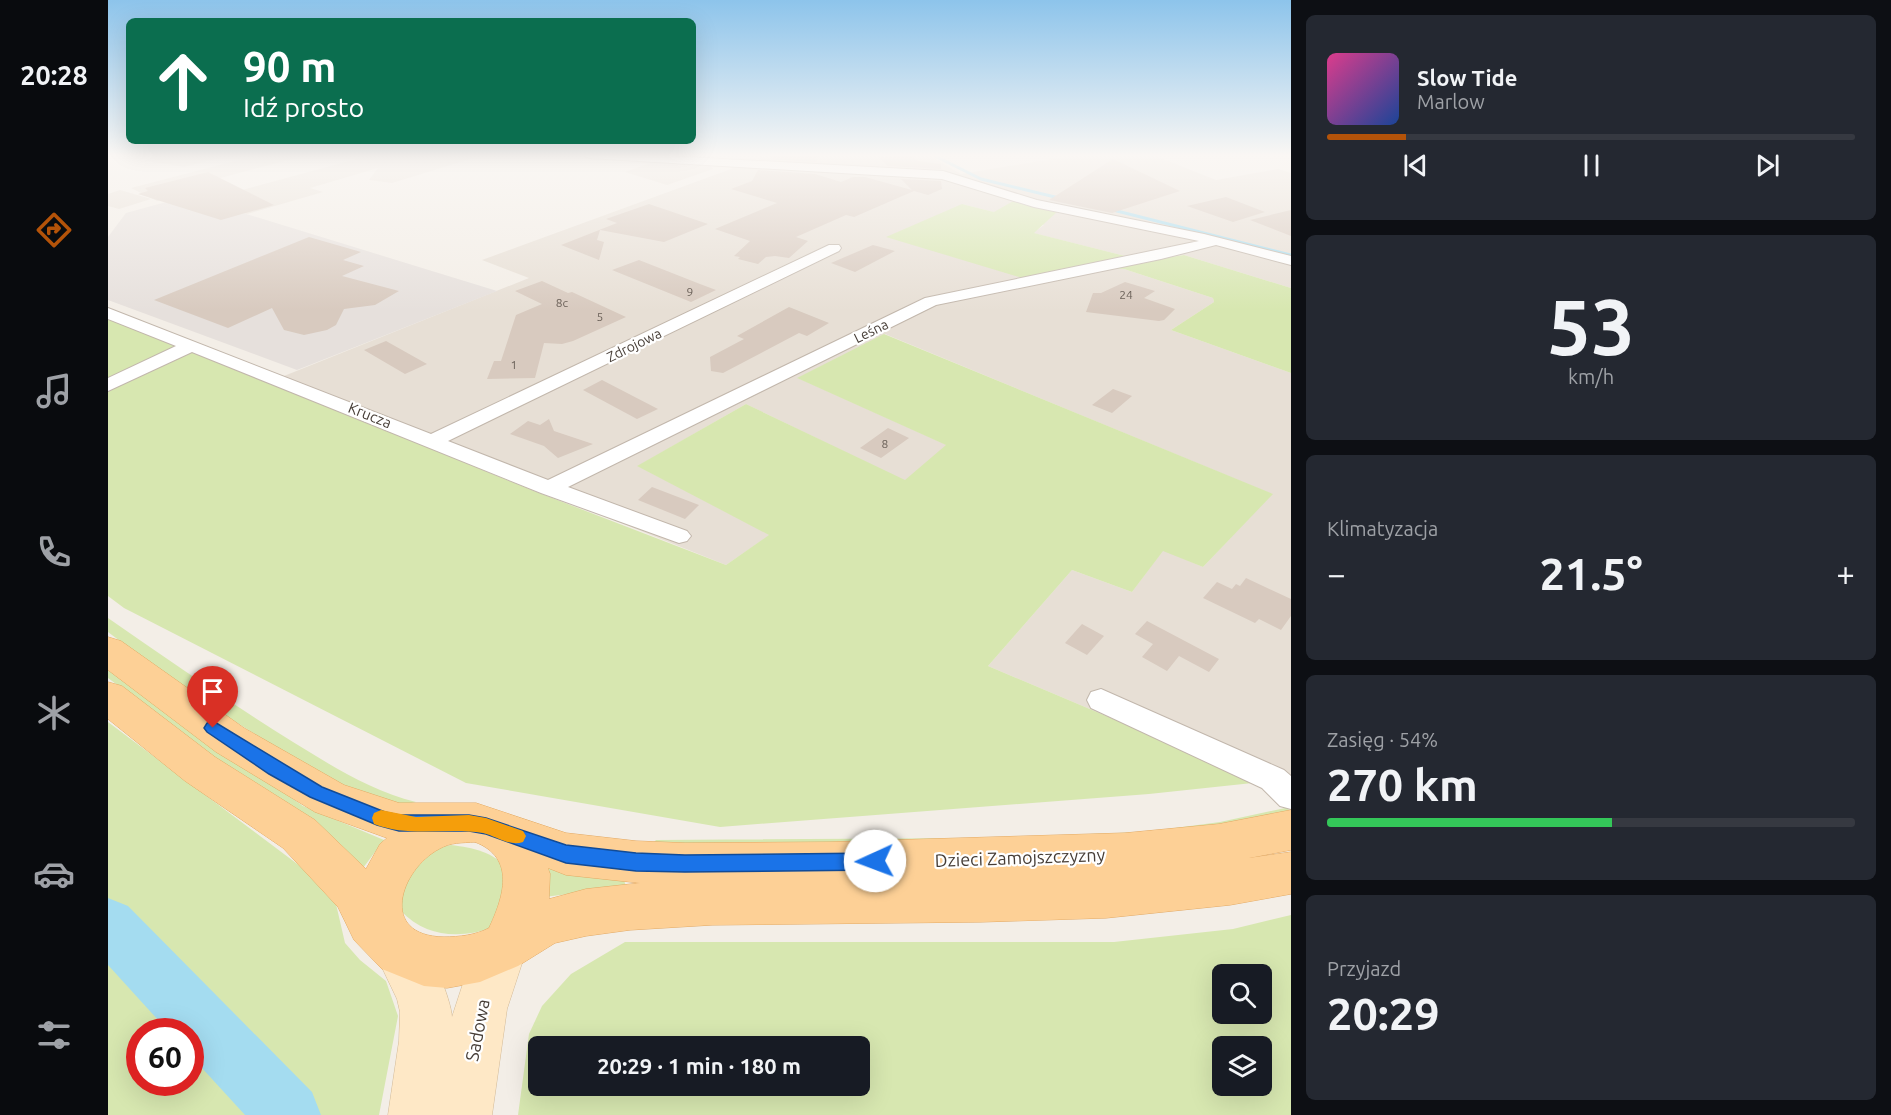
<!DOCTYPE html>
<html lang="pl">
<meta charset="utf-8">
<style>
:root{--surface:#171b24;--page:#242831;--text:#f1f3f6;--muted:#9ea1a6;--line:#363941;--accent:#b45309}
body{margin:0;font-family:Ubuntu,sans-serif;background:var(--page);color:var(--text);height:100vh;display:flex;flex-direction:column;font-size:22px;white-space:nowrap}
*{box-sizing:border-box;margin:0}
p{font-size:20px;color:var(--muted)}
.icon{flex:none;width:33px;height:33px;fill:none;stroke:currentColor;stroke-width:2;stroke-linecap:round;stroke-linejoin:round}
.map{position:relative;flex:1;overflow:hidden}
.details{display:flex;flex-direction:column;gap:15px;padding:15px;background:#0d0f14;width:600px}
.details>*{flex:none}
.top-card{position:absolute;left:18px;top:18px;width:570px;height:126px;border-radius:9px;box-shadow:0 6px 24px #0002;background:#0b6e4f;color:#fff;overflow:hidden}
.fabs{position:absolute;left:1104px;top:964px;display:grid;gap:12px}
.fabs a{display:grid;place-items:center;width:60px;height:60px;border-radius:9px;background:var(--surface);box-shadow:0 6px 24px #0002;font-size:30px}
.speed{position:absolute;left:18px;top:1018px;display:flex;gap:12px;font-size:30px;font-weight:700;text-align:center}
.speed>*{display:grid;place-content:center;width:78px;height:78px;border-radius:50%;background:var(--surface);box-shadow:0 6px 24px #0002;line-height:1}
.speed .limit{border:9px solid #d22;background:#fff;color:#111}
.pin{position:absolute;display:grid;place-items:center;width:51px;height:51px;color:#fff;margin:-62px -26px;border-radius:50% 50% 50% 0;rotate:-45deg;box-shadow:0 0 6px #0007}
.pin .icon{rotate:45deg}
.me{position:absolute;width:66px;margin:-33px;rotate:268deg;stroke-linejoin:round;filter:drop-shadow(0 0 4px #0008)}
.turn{display:flex;align-items:center;gap:21px;height:126px;padding:0 18px;font-size:27px}
.turn .icon{width:78px;height:78px;stroke-width:2.5}
.turn b{display:block;font-size:42px;line-height:51px}
.big{font-size:45px;font-weight:700;line-height:1.1}
.details .tile{flex:1;display:flex;flex-direction:column;justify-content:center;gap:9px;min-width:0;padding:0 21px;border-radius:9px;background:var(--page)}
.details .dial{align-items:center;gap:0}
.dial b{font-size:78px;line-height:1}
.song{display:flex;align-items:center;gap:18px}
.cover{width:72px;height:72px;border-radius:9px;background:linear-gradient(135deg,hsl(330 70% 55%),hsl(220 70% 35%))}
.played{height:6px;border-radius:3px;background:linear-gradient(90deg,var(--accent) 15%,var(--line) 15%)}
.keys{display:flex;justify-content:space-around;direction:ltr}
.heat{display:flex;justify-content:space-between;align-items:center;font-size:33px;direction:ltr}
.charge{height:9px;border-radius:4px;background:linear-gradient(90deg,#34c759 54%,var(--line) 0)}
.trip{position:absolute;left:420px;top:1036px;width:342px;height:60px;border-radius:9px;background:var(--surface);box-shadow:0 6px 24px #0002;font-weight:700;line-height:60px;text-align:center}
main{display:flex;flex:1;min-height:0}
.tabs{display:flex;flex-direction:column;width:108px;justify-content:space-around;align-items:center;background:#090b0e;color:var(--muted)}
.tabs .icon{width:42px;height:42px}
.tabs .selected{color:var(--accent)}
.tabs b{font-size:27px;color:var(--text)}
.map>svg:first-child{display:block}
.residential{fill:#e7dfd5}
.industrial{fill:#e6e0dc}
.green{fill:#d7e7b0;fill-rule:evenodd}
.lines{fill:none;stroke-linecap:round;stroke-linejoin:round}
.stream{stroke:#a4dcf0;stroke-width:3}
.river{fill:#a4dcf0;fill-rule:evenodd}
.building{fill:#d8cabf}
.street-casing{stroke:#c2b7ac;stroke-width:2}
.secondary-casing{stroke:#d3ba97;stroke-width:1}
.primary-casing{stroke:#e3aa65;stroke-width:1}
.street{fill:#fff;fill-rule:evenodd}
.secondary{fill:#fee8c6;fill-rule:evenodd}
.primary{fill:#fdd096;fill-rule:evenodd}
.route{fill:#1a73e8;stroke:#114b97;stroke-width:1.5}
.slow{fill:#f59e0b}
.labels{text-anchor:middle;dominant-baseline:central;stroke-width:4.5;stroke-linejoin:round;paint-order:stroke}
.number-label{font-size:12px;fill:#6a6058}
.far-street-label{font-size:14px;fill:#463d36;stroke:#fff}
.street-label{font-size:15px;fill:#463d36;stroke:#fff}
.near-street-label{font-size:18px;fill:#463d36;stroke:#fff}
</style>
<main>
<nav class="tabs">
<b>20:28</b>
<svg class="icon selected" aria-label="directions" viewBox="0 0 24 24"><path d="M12 3l9 9-9 9-9-9zM9 14v-3h6M13 9l2 2-2 2"/></svg>
<svg class="icon" aria-label="music" viewBox="0 0 24 24"><path d="M9 18V5l10-2v13"/><circle cx="6" cy="18" r="3"/><circle cx="16" cy="16" r="3"/></svg>
<svg class="icon" aria-label="phone" viewBox="0 0 24 24"><path d="M5 4h4l2 5-3 2q2 4 5 5l2-3 5 2v4C11 20 4 13 5 4z"/></svg>
<svg class="icon" aria-label="climate" viewBox="0 0 24 24"><path d="M12 3v18M4 7l16 10M4 17L20 7"/></svg>
<svg class="icon" aria-label="car" viewBox="0 0 24 24"><path d="M5 17H2v-5l4-1 3-4h7l3 4 3 1v5h-3M9 17h6M6 11h13"/><circle cx="7" cy="17" r="2"/><circle cx="17" cy="17" r="2"/></svg>
<svg class="icon" aria-label="filters" viewBox="0 0 24 24"><path d="M4 7h16M4 17h16"/><circle cx="9" cy="7" r="2"/><circle cx="15" cy="17" r="2"/></svg>
</nav>
<div class="map">
<svg width="1183" height="1115" viewBox="0 0 1183 1115">
<rect width="100%" height="100%" fill="#f3eee7"/>
<g class="residential">
<polygon points="65,155 123,155 76,167 41,161"/>
<polygon points="150,155 179,155 188,158 86,185 92,189 49,201 23,188"/>
<polygon points="263,155 375,155 284,183 261,180 270,168 202,188 215,192 139,214 94,201"/>
<polygon points="653,155 820,155 853,174 968,155 1045,155 1108,180 1170,169 1183,173 1183,288 1076,255 1037,261 925,233 936,225 854,204 1000,268 1016,269 1105,298 1106,302 1063,330 1183,373 1183,780 1154,782 880,666 964,570 1024,592 1055,550 1095,567 1164,494 777,334 690,378 839,445 797,481 638,404 530,466 662,535 618,565 161,382 421,278 374,260 634,165 648,166"/>
<polygon points="545,162 602,165 605,169 559,185 517,172"/>
<polygon points="12,190 43,199 11,209 0,206 0,194"/>
</g>
<polygon class="industrial" points="80,196 389,291 189,370 0,300 0,237 18,213"/>
<g class="green">
<polygon points="907,200 950,211 926,233 1037,261 1076,255 1183,288 1183,373 1063,330 1106,302 1105,298 1016,269 1000,268 931,283 778,237 854,204 886,212"/>
<polygon points="0,316 426,491 618,565 661,535 529,466 638,404 797,480 838,445 689,378 776,334 1165,494 1095,567 1055,551 1024,592 964,570 880,666 1154,782 1041,794 612,827 358,783 16,608 0,596"/>
<path d="M0,618C61,660 122,703 185,742C224,766 263,791 308,802L294,805L240,787L207,772L77,690L0,632Z"/>
<polygon points="0,669 195,806 276,840 255,868 0,678"/>
<path d="M0,722L204,875L228,904L237,943L252,960L278,981L290,1016L271,1115H0ZM32,1032H82V1083H32Z"/>
<polygon points="1182,807 1179,813 1170,816 1005,839 543,845 548,840 877,838 1037,832 1112,822"/>
<path d="M343,845C366,848 383,851 400,869L386,927C353,939 319,938 293,911L294,873L322,849Z"/>
<polygon points="434,866 515,876 518,887 436,897"/>
<path d="M1183,915V1115H410L421,1034L434,1006L463,974L517,942H1006L1125,929ZM1114,975H1154V1014H1114ZM430,1047H752V1086H430ZM1114,1047H1154V1086H1114Z"/>
</g>
<g class="lines">
<g class="stream">
<polyline points="825,155 873,179 951,198"/>
<polyline points="1005,210 1183,255"/>
</g>
<polygon class="river" points="0,898 20,906 204,1092 213,1115 137,1115 82,1055 82,1032 61,1032 0,965"/>
</g>
<g class="building">
<polygon points="664,155 710,155 709,162 662,159"/>
<polygon points="804,156 810,161 833,164 833,169 780,166 771,157"/>
<polygon points="1005,159 1072,191 1004,213 941,200"/>
<polygon points="650,170 707,174 733,182 745,177 757,177 804,190 793,179 833,181 834,189 820,195 806,191 746,217 738,215 688,237 700,241 681,258 667,256 658,257 650,264 630,259 632,257 626,256 642,241 607,229 669,203 623,189 644,181"/>
<polygon points="100,172 166,205 113,220 30,194 40,191 37,188"/>
<polygon points="1118,197 1157,212 1125,222 1079,206"/>
<polygon points="541,204 600,224 556,242 492,230 489,240 496,242 491,260 453,245 509,223 498,219"/>
<polygon points="1183,210 1183,236 1142,220"/>
<polygon points="201,237 253,252 235,260 256,266 234,276 291,291 267,305 236,309 228,325 219,330 196,335 176,330 164,308 120,328 46,300"/>
<polygon points="765,245 787,251 747,272 723,263"/>
<polygon points="531,260 592,284 608,290 583,302 504,270"/>
<polygon points="434,281 460,293 464,292 518,317 465,341 454,344 436,343 427,378 379,379 386,361 393,361 408,315 434,304 407,291"/>
<polygon points="1017,282 1047,291 1036,298 1067,309 1056,320 1051,321 978,312 985,293 993,293"/>
<polygon points="681,307 721,323 699,336 691,333 615,373 603,371 602,357 636,339 629,336"/>
<polygon points="278,341 319,364 297,374 256,350"/>
<polygon points="494,380 550,409 529,419 475,390"/>
<polygon points="1005,389 1024,396 1004,413 984,405"/>
<polygon points="441,419 446,431 485,444 450,458 436,446 402,434 420,421 432,425"/>
<polygon points="780,428 801,438 773,458 752,448"/>
<polygon points="544,487 591,505 577,519 530,500"/>
<polygon points="1138,578 1183,599 1183,616 1173,630 1151,619 1147,623 1095,598 1109,582 1124,589 1128,584 1132,586"/>
<polygon points="1039,621 1111,659 1101,672 1071,656 1059,671 1034,657 1045,644 1027,634"/>
<polygon points="974,624 996,636 979,655 957,643"/>
</g>
<g class="lines">
<g class="street-casing">
<g id="street">
<polygon points="475,155 542,155 835,171 929,200 1096,234 1183,256 1183,265 1108,245 1053,259 828,305 460,487 579,531 583,536 579,541 571,543 433,493 84,352 0,391 0,378 68,346 0,319 0,308 323,434 721,245 731,245 733,248 731,251 340,441 440,480 817,298 1091,241 926,207 834,179 481,158"/>
<polygon points="993,689 1176,770 1183,776 1183,809 1172,806 1154,788 983,708 979,700 983,692"/>
</g>
</g>
<g class="secondary-casing">
<path id="secondary" d="M394,923L412,931L419,948L399,1009L384,1115H280L291,1041L292,1012L289,999L267,953L274,935L292,928C297,930 306,932 310,936C322,948 343,999 344,1017L360,968L376,931Z"/>
</g>
<g class="primary-casing">
<path id="primary" d="M0,637L13,641L136,728L236,785L291,803H368L458,833L528,841L577,843L722,842L1017,833L1111,824L1183,810V850L1141,858L1183,852V894L1122,905L998,918L873,922L604,925L522,930L478,936L447,943L410,966L372,982L339,988L316,986L274,969L246,940L230,907L175,848L77,781L0,719V682L14,686L107,757L207,820L258,869L272,844L279,838L207,812L108,752L0,670ZM367,842C409,858 395,898 381,928C368,935 351,937 336,937C270,936 292,870 331,849C343,842 354,843 367,842ZM440,868L458,875L532,883L478,889L441,899L442,874Z"/>
</g>
<use href="#street" class="street"/>
<use href="#secondary" class="secondary"/>
<use href="#primary" class="primary"/>
</g>
<linearGradient id="sky" x2="0" y2="1"><stop stop-color="#8dc4eb"/><stop offset="0.5" stop-color="#faf7f4"/><stop offset="1" stop-color="#faf7f4" stop-opacity="0"/></linearGradient>
<rect width="1183" height="311" fill="url(#sky)"/>
<polygon class="route" points="105,721 214,787 277,812 291,815 361,815 378,818 458,845 528,853 577,855 767,853 774,855 777,861 774,867 767,870 577,872 528,871 458,863 378,834 361,831 291,831 269,825 202,797 161,774 99,732 96,728 99,723"/>
<path class="slow" d="M273,810L308,817L361,815L378,818L415,831L418,836L415,842C402,847 388,836 375,833C338,827 303,838 266,824L264,818L266,813Z"/>
<g class="labels">
<g class="number-label">
<text x="582" y="291">9</text>
<text x="1018" y="294">24</text>
<text x="454" y="302">8c</text>
<text x="492" y="316">5</text>
<text x="406" y="364">1</text>
<text x="777" y="443">8</text>
</g>
<g class="far-street-label">
<text transform="translate(763 331) rotate(-26)">Leśna</text>
<text transform="translate(526 345) rotate(-26)">Zdrojowa</text>
</g>
<g class="street-label">
<text transform="translate(262 415) rotate(22)">Krucza</text>
</g>
<g class="near-street-label">
<text transform="translate(912 857) rotate(-2)">Dzieci Zamojszczyzny</text>
<text transform="translate(369 1030) rotate(-79)">Sadowa</text>
</g>
</g>
</svg>
<div class="fabs">
<a><svg class="icon" aria-label="search" viewBox="0 0 24 24"><circle cx="10" cy="10" r="6"/><path d="M15 15l6 6"/></svg></a>
<a><svg class="icon" aria-label="layers" viewBox="0 0 24 24"><path d="M12 4l9 5-9 5-9-5zM3 14l9 5 9-5"/></svg></a>
</div>
<div class="speed"><div class="limit">60</div></div>
<div class="pin" style="left:105px;top:728px;background:#d93025"><svg class="icon" aria-label="arrive" viewBox="0 0 24 24"><path d="M6 21V4h12l-3 4 3 4H6"/></svg></div>
<svg class="me" style="left:767px;top:861px" viewBox="-20 -20 40 40"><circle r="19" fill="#fff"/><path d="M0-13L10 11 0 6-10 11z" fill="#1a73e8"/></svg>
<div class="trip">20:29 · 1 min · 180 m</div>
<div class="top-card">
<div class="turn"><svg class="icon" aria-label="ahead" viewBox="0 0 24 24"><path d="M12 20V5M6 11l6-6 6 6"/></svg><div><b>90 m</b>Idź prosto</div></div>
</div>
</div>
<section class="details">
<div class="tile">
<div class="song"><i class="cover"></i><div><b>Slow Tide</b><p>Marlow</p></div></div>
<div class="played"></div>
<div class="keys"><svg class="icon" aria-label="previous" viewBox="0 0 24 24"><path d="M18 5L8 12l10 7zM5 5v14"/></svg><svg class="icon" aria-label="pause" viewBox="0 0 24 24"><path d="M8 5v14M16 5v14"/></svg><svg class="icon" aria-label="next" viewBox="0 0 24 24"><path d="M6 5l10 7-10 7zM19 5v14"/></svg></div>
</div>
<div class="tile dial"><b>53</b><p>km/h</p></div>
<div class="tile"><p>Klimatyzacja</p>
<div class="heat"><a>−</a><b class="big">21.5°</b><a>+</a></div>
</div>
<div class="tile"><p>Zasięg · 54%</p><b class="big">270 km</b><div class="charge"></div></div>
<div class="tile"><p>Przyjazd</p><b class="big">20:29</b></div>
</section>
</main>
